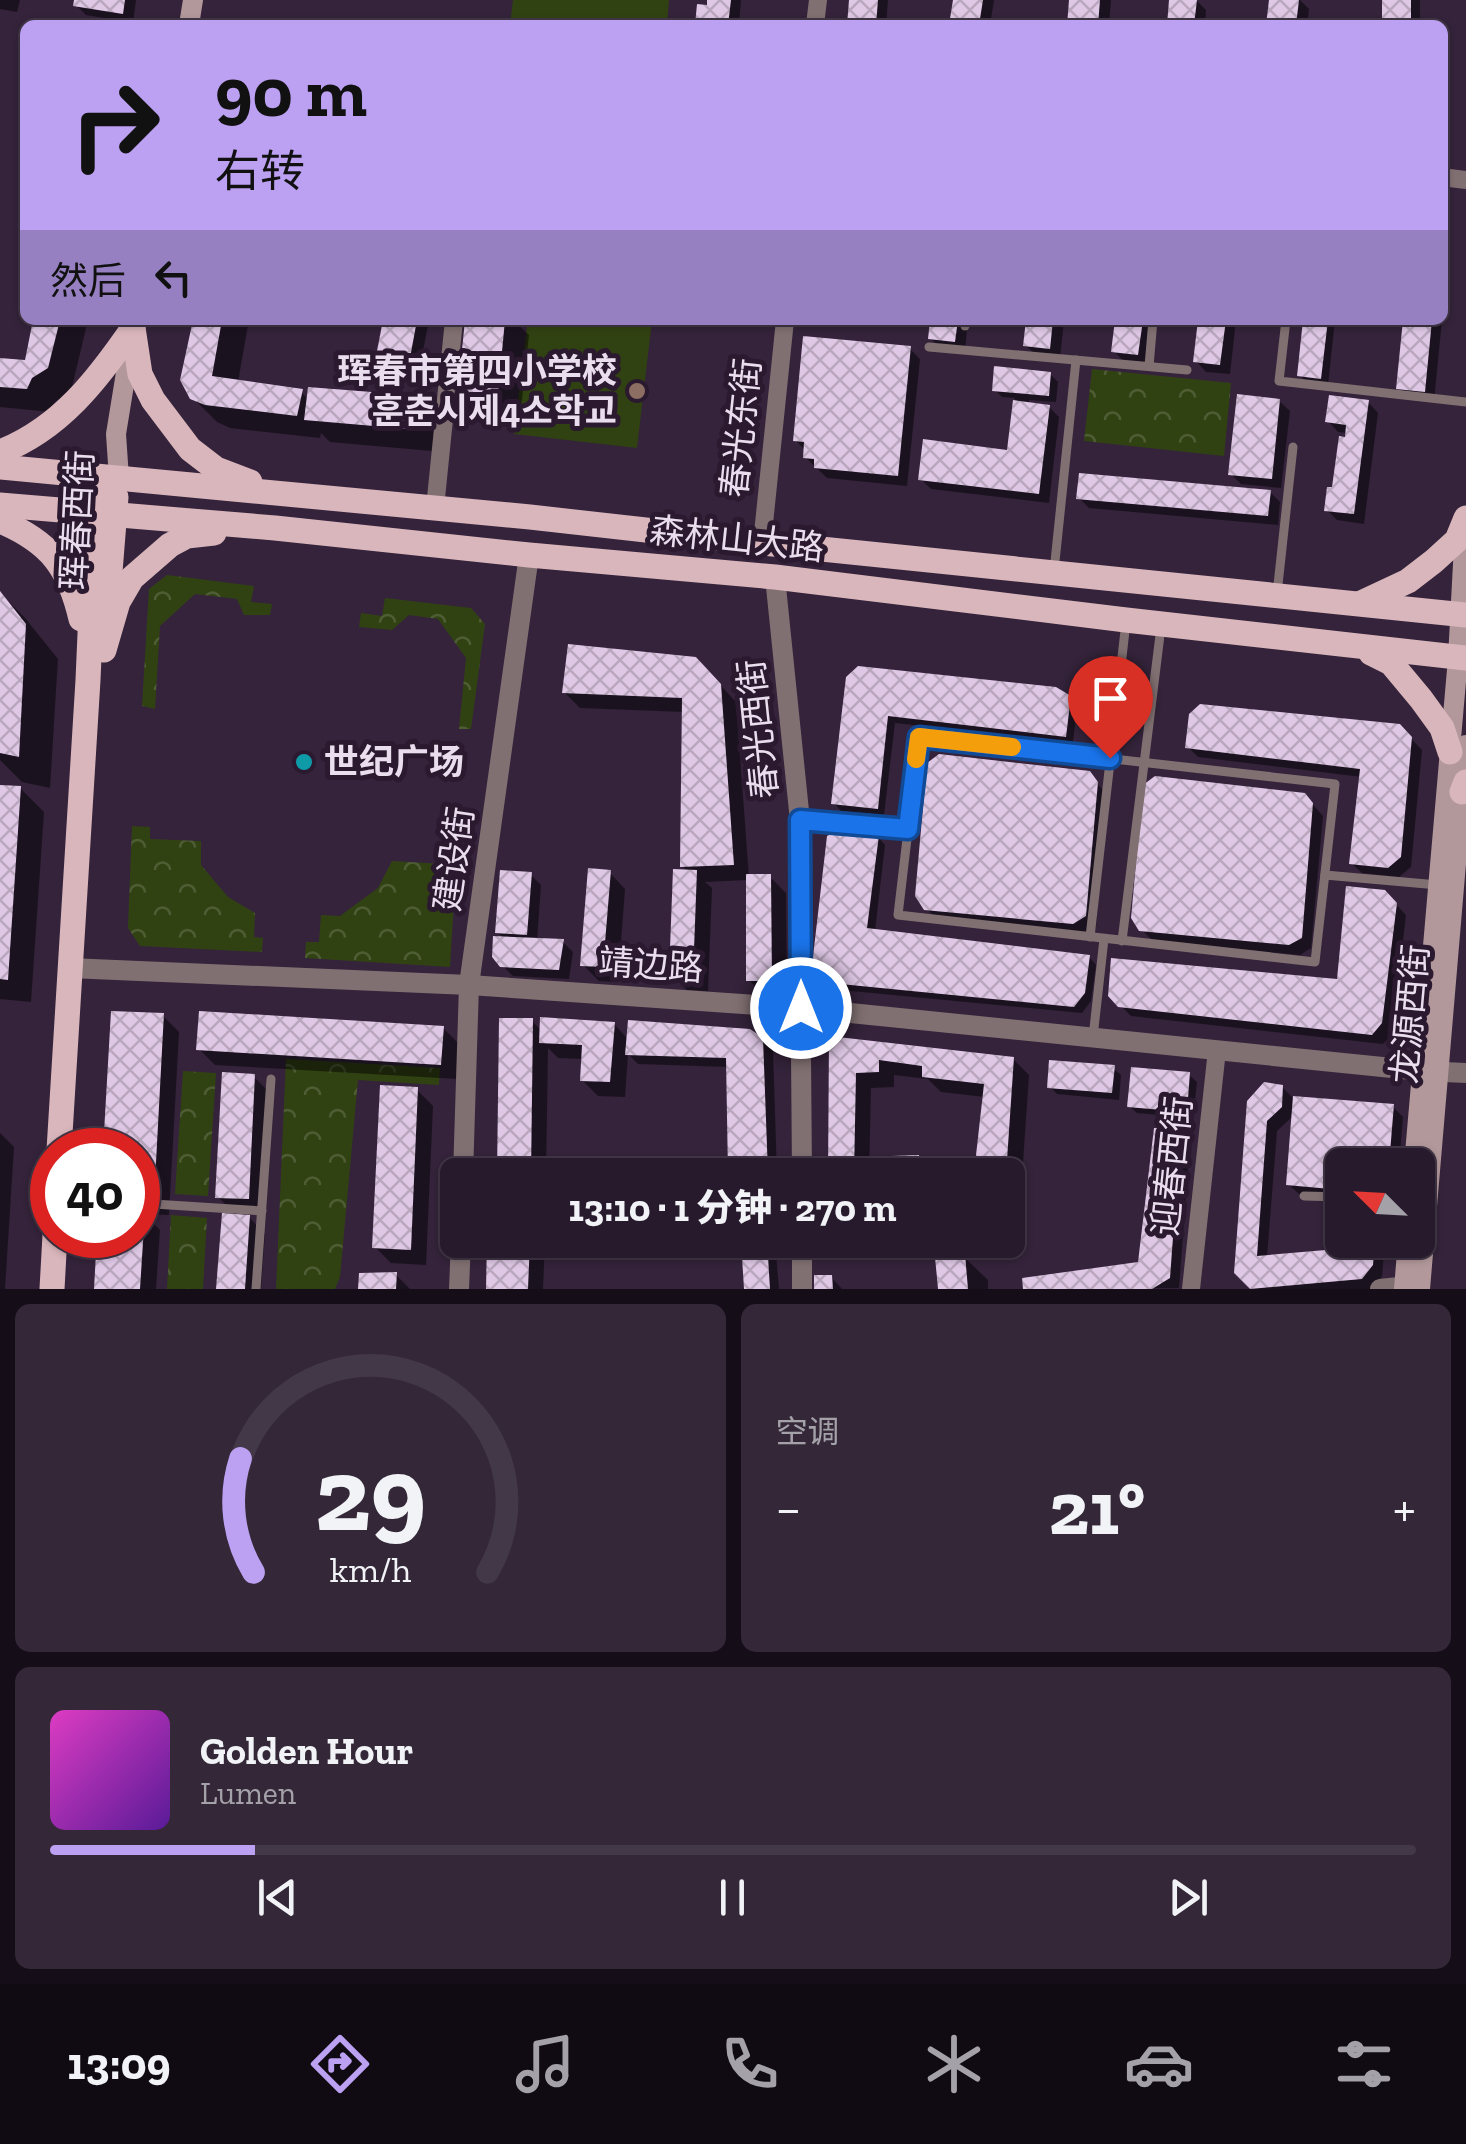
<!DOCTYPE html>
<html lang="zh">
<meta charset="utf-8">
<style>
:root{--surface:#271a2c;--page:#332738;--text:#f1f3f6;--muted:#a4a1a9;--line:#433848;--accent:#bca0f2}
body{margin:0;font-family:"Zilla Slab","Noto Sans SC","Noto Sans KR",serif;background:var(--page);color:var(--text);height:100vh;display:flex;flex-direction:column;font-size:38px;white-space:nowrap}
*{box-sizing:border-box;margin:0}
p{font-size:32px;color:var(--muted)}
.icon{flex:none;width:55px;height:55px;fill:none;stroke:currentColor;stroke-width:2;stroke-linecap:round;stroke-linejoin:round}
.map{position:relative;height:1289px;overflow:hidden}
.side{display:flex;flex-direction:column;gap:15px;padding:15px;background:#150e18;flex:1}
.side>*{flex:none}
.guide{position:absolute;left:20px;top:20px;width:1428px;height:305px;border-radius:15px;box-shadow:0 2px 8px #0004,0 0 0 2px var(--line);background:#bca0f2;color:#111;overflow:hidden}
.needle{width:65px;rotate:294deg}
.buttons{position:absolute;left:1325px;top:1148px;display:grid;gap:20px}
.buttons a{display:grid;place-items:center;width:110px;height:110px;border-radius:15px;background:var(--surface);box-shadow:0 2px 8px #0004,0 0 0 2px var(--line);font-size:50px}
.speed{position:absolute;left:30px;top:1128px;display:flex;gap:20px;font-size:50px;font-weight:700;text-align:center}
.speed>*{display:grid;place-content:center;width:130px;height:130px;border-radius:50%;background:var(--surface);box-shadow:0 2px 8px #0004,0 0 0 2px var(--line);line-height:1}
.speed .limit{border:15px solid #d22;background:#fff;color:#111}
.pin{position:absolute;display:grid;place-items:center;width:85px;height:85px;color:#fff;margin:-102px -42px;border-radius:50% 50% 50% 0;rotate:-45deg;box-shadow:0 0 10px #0007}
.pin .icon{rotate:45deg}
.me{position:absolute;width:110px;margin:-55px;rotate:0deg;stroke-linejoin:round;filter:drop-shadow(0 0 8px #0008)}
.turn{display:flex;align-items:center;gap:35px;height:210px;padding:0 30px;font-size:45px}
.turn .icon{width:130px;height:130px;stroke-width:2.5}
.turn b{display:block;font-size:70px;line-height:85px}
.then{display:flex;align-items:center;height:95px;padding:0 30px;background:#0003;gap:20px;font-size:38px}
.big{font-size:75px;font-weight:800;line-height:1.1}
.side .card{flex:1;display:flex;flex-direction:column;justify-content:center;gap:15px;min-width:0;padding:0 35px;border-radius:15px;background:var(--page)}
.side .dial{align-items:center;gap:0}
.dial svg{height:260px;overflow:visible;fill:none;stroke:var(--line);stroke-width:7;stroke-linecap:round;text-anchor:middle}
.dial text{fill:var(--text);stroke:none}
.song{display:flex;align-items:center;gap:30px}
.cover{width:120px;height:120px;border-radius:15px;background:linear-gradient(135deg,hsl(310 70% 55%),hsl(270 70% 35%))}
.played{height:10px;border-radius:5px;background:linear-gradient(90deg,var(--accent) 15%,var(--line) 15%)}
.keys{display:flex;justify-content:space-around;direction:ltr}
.heat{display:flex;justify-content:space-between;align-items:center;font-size:55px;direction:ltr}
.side .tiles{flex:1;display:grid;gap:15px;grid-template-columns:1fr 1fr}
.card:last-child{grid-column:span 2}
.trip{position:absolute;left:440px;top:1158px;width:585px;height:100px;border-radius:15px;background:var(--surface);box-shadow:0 2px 8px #0004,0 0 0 2px var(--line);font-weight:800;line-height:100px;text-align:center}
.tabs{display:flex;height:160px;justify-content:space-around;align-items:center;background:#100a12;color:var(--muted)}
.tabs .icon{width:70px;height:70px}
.tabs .active{color:var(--accent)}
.tabs b{font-size:45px;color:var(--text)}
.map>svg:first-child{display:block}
.park{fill:url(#park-crowns)}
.garden{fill:#314212}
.shadow{fill:#0007}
.building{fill:url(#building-cross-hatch)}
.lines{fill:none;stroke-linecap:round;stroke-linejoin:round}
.service{stroke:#817072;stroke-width:9}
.minor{stroke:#817072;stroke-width:18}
.tertiary{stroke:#817072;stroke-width:20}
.secondary{stroke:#b2989b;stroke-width:20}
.primary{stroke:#d9b6bb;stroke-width:25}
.route-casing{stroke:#114b97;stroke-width:25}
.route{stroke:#1a73e8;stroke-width:18}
.slow{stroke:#f59e0b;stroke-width:18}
.education-dot{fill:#8d6e63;stroke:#2a192f;stroke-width:4}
.culture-dot{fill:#0f9aa8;stroke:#2a192f;stroke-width:4}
.labels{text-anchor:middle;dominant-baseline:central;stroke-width:10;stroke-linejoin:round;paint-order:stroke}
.poi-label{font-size:35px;font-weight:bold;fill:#eadeee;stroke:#2a192f;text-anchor:end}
.street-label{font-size:35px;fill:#eadeee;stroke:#2a192f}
</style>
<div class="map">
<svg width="1466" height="1289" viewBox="0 0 1466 1289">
<defs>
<pattern id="park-crowns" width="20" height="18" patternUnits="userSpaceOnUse" patternTransform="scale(2.5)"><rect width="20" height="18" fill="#314212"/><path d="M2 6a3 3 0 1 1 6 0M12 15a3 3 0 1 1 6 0" fill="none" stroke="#4f5d35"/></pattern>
<pattern id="building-cross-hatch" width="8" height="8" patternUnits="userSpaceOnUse" patternTransform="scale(2.5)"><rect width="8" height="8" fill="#dfc8e6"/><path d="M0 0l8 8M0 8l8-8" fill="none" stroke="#b9a7be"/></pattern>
</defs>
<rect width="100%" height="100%" fill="#34233a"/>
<g class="park">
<polygon points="1092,369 1231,383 1224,456 1084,441"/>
<polygon points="167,575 254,586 251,602 272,604 270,615 244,615 237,599 195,594 160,626 155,709 142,706 149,589"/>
<polygon points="385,598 471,608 485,624 471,729 459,729 466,658 438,619 409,615 392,630 359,627 361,613 382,616"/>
<polygon points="132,826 150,827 150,839 201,841 201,865 228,897 255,913 254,937 263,938 262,952 140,946 128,928"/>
<polygon points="444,850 457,851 450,967 305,958 306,942 319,942 321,915 340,916 378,888 392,861 443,864"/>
<polygon points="286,1059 440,1068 439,1085 358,1080 340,1277 335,1289 276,1289"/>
<polygon points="183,1071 216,1073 208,1196 175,1194"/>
<polygon points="171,1215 207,1218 203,1289 167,1289"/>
</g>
<g class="garden">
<polygon points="513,0 669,0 667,25 510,25"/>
<polygon points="528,320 652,320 637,448 514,434"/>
</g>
<g class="shadow">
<polygon points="0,0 20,0 17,12 0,9"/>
<polygon points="77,0 136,0 133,23 86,15 76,5"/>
<polygon points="710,0 741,0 739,25 697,25 709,8"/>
<polygon points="852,0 888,0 886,25 850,25"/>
<polygon points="956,0 994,0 990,25 952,25"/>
<polygon points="1072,0 1111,0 1109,25 1070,25"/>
<polygon points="1172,0 1196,0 1206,10 1205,25 1169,25"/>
<polygon points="1271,0 1300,0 1309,9 1307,25 1269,25"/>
<polygon points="1384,0 1420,0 1420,25 1385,25"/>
<polygon points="1442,227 1450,234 1442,314"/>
<polygon points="36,320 88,320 71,391 55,402 51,412 0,407 0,360 27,363"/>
<polygon points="196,320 242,320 248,325 238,382 301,392 309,400 422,398 446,422 443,452 330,442 321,433 320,438 230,428 217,422 192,397"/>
<polygon points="386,320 429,320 420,367 390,361 380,351"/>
<polygon points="467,320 513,320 529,335 519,427 483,423 459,400"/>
<polygon points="932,320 968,320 965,351 941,348 930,338"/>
<polygon points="1028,320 1064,320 1060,358 1036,355 1025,345"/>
<polygon points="1118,320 1153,320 1148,364 1124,362 1114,351"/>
<polygon points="1201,320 1236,320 1230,374 1206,372 1196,361"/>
<polygon points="1306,320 1335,320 1328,385 1307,383 1300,375"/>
<polygon points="1405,320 1442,320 1434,401 1409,399 1399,389"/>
<polygon points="909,348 920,359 907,486 827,478 805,457 806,451 796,441"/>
<polygon points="1050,374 1058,382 1056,402 1029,400 1029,405 1049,407 1059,417 1049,503 931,489 921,479 1009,452 1015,398 1002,397 995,390"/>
<polygon points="1279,401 1290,411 1281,488 1241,484 1231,474"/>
<polygon points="1368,402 1378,413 1364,524 1337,520 1327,510 1335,490 1348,433 1338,432 1328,421"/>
<polygon points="1270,492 1280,502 1278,525 1089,508 1079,498"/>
<polygon points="0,593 25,618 58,659 50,788 22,782 0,760"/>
<polygon points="712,676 736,702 749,877 770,877 786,893 787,996 765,996 749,980 748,880 705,882 712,888 708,991 687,990 671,974 688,872 682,866 684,712 580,708 564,692"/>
<polygon points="848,678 1069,698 1077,706 1073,743 895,723 884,815 841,811 834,803"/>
<polygon points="1399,726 1422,750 1411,867 1399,877 1362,873 1351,863 1362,777 1198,757 1188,747"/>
<polygon points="1089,774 1107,795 1096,927 1085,934 937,919 926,908"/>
<polygon points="0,787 20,788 44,812 31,1002 0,999"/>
<polygon points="1304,795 1323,816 1311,948 1300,955 1152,940 1141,929"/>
<polygon points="878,837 885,845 875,931 1089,957 1096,965 1091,1001 1082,1013 830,989 822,981"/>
<polygon points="610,873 625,889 618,982 599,981 583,965"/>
<polygon points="531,875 541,885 537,941 563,942 573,952 569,979 513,976 494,957 505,939 497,932"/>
<polygon points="1384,892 1406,915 1392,1034 1383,1044 1131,1016 1110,995 1340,982"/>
<polygon points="163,1016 179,1032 169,1215 144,1214 160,1230 156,1289 96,1289 100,1235 138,1235 138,1150 106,1150"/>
<polygon points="532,1021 542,1031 614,1024 629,1040 762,1040 773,1050 777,1175 730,1175 729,1067 638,1064 628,1054 625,1097 598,1096 582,1080 584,1059 558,1058 548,1048 546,1175 501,1175 500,1173"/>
<polygon points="443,1028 459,1044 457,1079 215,1065 199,1049"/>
<polygon points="831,1039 1013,1059 1029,1075 1021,1192 1008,1190 1008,1175 979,1175 976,1173 985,1097 941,1092 928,1079 894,1075 894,1087 871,1088 869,1175 830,1175"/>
<polygon points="1113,1068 1121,1075 1119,1100 1057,1094 1050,1087"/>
<polygon points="1189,1075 1197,1082 1193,1118 1137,1113 1129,1106"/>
<polygon points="254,1077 270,1093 264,1214 245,1213 265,1234 261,1289 219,1289 238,1217 218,1197"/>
<polygon points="1282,1087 1293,1098 1393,1107 1403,1117 1399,1165 1342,1165 1342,1198 1299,1194 1288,1184 1294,1115 1277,1131 1267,1257 1351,1250 1353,1240 1385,1240 1382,1276 1373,1289 1254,1289 1237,1272 1249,1102"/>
<polygon points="417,1090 433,1106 426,1265 391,1263 375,1247"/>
<polygon points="1180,1131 1190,1142 1179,1288 1025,1289 1140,1264"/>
<polygon points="0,1133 14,1147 5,1289 0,1289"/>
<polygon points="918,1158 925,1165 926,1175 894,1175"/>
<polygon points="490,1240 545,1240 543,1289 489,1289"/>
<polygon points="743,1240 775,1240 779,1289 747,1289"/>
<polygon points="830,1240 868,1240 868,1256 846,1256"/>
<polygon points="895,1240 927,1240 927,1249 902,1250"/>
<polygon points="964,1257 988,1280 988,1289 940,1289"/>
<polygon points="396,1275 410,1289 360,1289"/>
<polygon points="831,1277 842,1289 816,1289"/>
</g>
<g class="building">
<polygon points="74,0 125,0 123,14 73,6"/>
<polygon points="707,0 731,0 728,25 695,25 697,4 707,5"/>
<polygon points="849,0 878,0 876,25 847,25"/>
<polygon points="953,0 983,0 979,25 949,25"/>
<polygon points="1069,0 1100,0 1098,25 1067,25"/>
<polygon points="1169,0 1197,0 1194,25 1167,25"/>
<polygon points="1269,0 1299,0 1296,25 1266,25"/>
<rect x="1382" y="0" width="29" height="25"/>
<polygon points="33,320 60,320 48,368 32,378 27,389 0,387 0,358 25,360"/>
<polygon points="193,320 222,320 212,376 303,389 297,416 205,405 190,399 180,380"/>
<polygon points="383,320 417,320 410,358 377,351"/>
<polygon points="465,320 505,320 497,404 457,400"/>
<polygon points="930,320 958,320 955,342 928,339"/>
<polygon points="1026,320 1053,320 1050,349 1023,346"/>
<polygon points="1115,320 1143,320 1138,355 1111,352"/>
<polygon points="1198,320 1226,320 1220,365 1193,362"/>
<polygon points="1303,320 1328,320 1321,379 1297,376"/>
<polygon points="1403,320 1432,320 1425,392 1396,389"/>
<polygon points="803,336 911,346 898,476 814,468 814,459 803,458 804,442 793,441"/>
<polygon points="994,366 1051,372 1049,396 992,391"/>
<polygon points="308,387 423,396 420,430 304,420"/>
<polygon points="1237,394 1280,399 1272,479 1228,475"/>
<polygon points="1329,395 1369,400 1354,514 1324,511 1327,487 1332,487 1339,436 1345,437 1346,425 1325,422"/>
<polygon points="1013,400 1050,405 1039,494 918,480 923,439 1007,450"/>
<polygon points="1079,473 1271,490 1268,516 1076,499"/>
<polygon points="0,591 26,624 19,757 0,753"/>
<polygon points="568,644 696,657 721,684 734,865 680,867 682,698 562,693"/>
<polygon points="858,666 1056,687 1071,696 1066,737 888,716 878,809 831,804 846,677"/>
<polygon points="1200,704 1400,724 1412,737 1401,857 1388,868 1349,864 1360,769 1185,748 1189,714"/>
<polygon points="939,754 1090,771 1098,782 1086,916 1073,924 924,910 915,896 927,763"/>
<polygon points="1155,776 1305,793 1313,803 1302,938 1289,945 1139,931 1131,918 1143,785"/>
<polygon points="0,785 21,786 8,980 0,979"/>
<polygon points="839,830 879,835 867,928 1090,955 1085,993 1074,1007 820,982 812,965 827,836"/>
<polygon points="588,868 611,870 603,967 580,966"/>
<polygon points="673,869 697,870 693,976 669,975"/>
<polygon points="500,870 532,872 527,935 495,933"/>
<polygon points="746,874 771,874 772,981 746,981"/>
<polygon points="1346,886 1385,890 1397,903 1382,1023 1372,1035 1118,1007 1108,996 1111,958 1337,979"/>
<polygon points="493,936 564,939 559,970 500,967 492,957"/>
<polygon points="111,1011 164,1013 154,1200 138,1199 138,1150 103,1150"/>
<polygon points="199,1011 444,1026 441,1065 196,1050"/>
<polygon points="540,1017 615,1022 610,1082 580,1081 582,1045 539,1043"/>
<polygon points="499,1018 533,1018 531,1175 497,1174"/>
<polygon points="628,1020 750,1029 763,1038 768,1174 728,1175 726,1058 625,1055"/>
<polygon points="829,1036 1014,1057 1006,1175 974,1173 984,1084 922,1077 922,1066 879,1060 879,1072 856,1073 854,1175 828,1175"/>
<polygon points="1049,1060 1115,1065 1112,1093 1047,1088"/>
<polygon points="1131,1067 1190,1072 1187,1112 1127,1107"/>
<polygon points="222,1072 255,1074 249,1199 215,1198"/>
<polygon points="1264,1082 1283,1085 1282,1107 1267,1121 1257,1256 1349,1248 1350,1240 1375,1240 1373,1265 1362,1279 1250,1289 1234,1273 1247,1101"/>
<polygon points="380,1085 418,1087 411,1250 372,1248"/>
<polygon points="1293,1096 1394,1104 1389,1165 1342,1165 1342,1190 1286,1185"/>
<polygon points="1154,1128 1181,1129 1170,1278 1152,1289 1023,1289 1022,1278 1138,1262"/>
<polygon points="919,1155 919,1175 891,1175 891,1156"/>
<polygon points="138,1211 145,1211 140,1289 94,1289 97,1235 138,1235"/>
<polygon points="222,1213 250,1215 245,1289 216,1289"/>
<polygon points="487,1240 530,1240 528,1289 486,1289"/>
<polygon points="741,1240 767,1240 770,1289 744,1289"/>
<polygon points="965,1254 968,1289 938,1289 935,1257"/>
<polygon points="397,1272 396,1289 358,1289 359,1273"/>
<polygon points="814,1275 832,1275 833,1289 814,1289"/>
</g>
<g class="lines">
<g class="service">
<polyline points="1286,320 1279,381 1466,402"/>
<polyline points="965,326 965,320"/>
<polyline points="929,347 1187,370"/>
<polyline points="1149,366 1153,320"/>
<polyline points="1054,571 1076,360"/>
<polyline points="1277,594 1293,447"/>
<polygon points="919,737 1335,784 1315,962 898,915"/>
<polyline points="801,821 908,829"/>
<polyline points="1325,875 1438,885"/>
<polyline points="1090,937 1126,622"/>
<polyline points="1122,941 1161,627"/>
<polyline points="1093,1037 1104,939"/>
<polyline points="1304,1196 1342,1197"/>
<polyline points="138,1203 262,1211"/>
<polyline points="256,1289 271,1079"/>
</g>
<g class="minor">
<polyline points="815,25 818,0"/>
<polyline points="1442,177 1466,180"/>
<polyline points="435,508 454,320"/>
<polyline points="762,543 785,320"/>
<polyline points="1191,1289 1217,1050"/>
</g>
<g class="tertiary">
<polyline points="775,577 799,811 802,1175"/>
<polyline points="69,968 469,985 801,1008 1422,1071 1466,1073"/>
<polyline points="463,1175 469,985 529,555"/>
<polyline points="802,1240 802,1289"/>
<polyline points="459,1289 461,1240"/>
<polyline points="1380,1289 1418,1285"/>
</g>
<g class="secondary">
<polyline points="189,25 193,0"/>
<polyline points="119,478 116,434 131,342"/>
<polyline points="1414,1165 1458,658 1465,526"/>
<polyline points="1404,1289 1408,1240"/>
<polyline points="1420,1289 1466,745"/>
</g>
<g class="primary">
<polyline points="133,328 140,374 153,400 190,449 216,469 250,482"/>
<path d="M0,452C60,429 98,379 133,328"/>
<polyline points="0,467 530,517 762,543 1466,615"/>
<polyline points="0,505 275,528 529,555 775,577 1126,620 1466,658"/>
<path d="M0,521C50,542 69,567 81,619"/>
<polyline points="1361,603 1408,581 1434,561 1457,540 1466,518"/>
<polyline points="106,622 116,497"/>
<polyline points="104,650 118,602 132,578 170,545 187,536 214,533"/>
<polyline points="1371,653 1391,663 1421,699 1442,728 1450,752"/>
<polyline points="1462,792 1466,782"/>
<polyline points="59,1150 88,680 96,496"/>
<polyline points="52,1289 55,1235"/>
</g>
</g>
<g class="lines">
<g class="route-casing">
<polyline id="route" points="801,1008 800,820 908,829 919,737 1110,758"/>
</g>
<use href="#route" class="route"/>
<polyline class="slow" points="916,759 919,737 1012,747"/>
</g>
<circle class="education-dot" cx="637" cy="391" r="10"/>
<circle class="culture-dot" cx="304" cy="762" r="10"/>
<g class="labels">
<g class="poi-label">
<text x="617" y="371">珲春市第四小学校<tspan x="617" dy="40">훈춘시제4소학교</tspan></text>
<text x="324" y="762" text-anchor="start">世纪广场</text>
</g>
<g class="street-label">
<text transform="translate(741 428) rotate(-84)">春光东街</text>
<text transform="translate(77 520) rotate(-87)">珲春西街</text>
<text transform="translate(737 539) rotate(6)">森林山大路</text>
<text transform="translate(758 729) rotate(-96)">春光西街</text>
<text transform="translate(454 859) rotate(-82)">建设街</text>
<text transform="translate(651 965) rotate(4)">靖边路</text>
<text transform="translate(1410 1014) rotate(-85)">龙源西街</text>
<text transform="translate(1172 1166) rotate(-84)">迎春西街</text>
</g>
</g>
</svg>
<div class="buttons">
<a><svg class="needle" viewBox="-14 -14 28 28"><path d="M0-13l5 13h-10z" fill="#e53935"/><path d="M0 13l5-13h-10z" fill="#a4a1a9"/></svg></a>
</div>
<div class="speed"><div class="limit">40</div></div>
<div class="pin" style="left:1110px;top:758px;background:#d93025"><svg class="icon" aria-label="arrive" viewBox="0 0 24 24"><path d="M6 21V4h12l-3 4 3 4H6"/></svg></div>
<svg class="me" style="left:801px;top:1008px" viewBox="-20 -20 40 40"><circle r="17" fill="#1a73e8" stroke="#fff" stroke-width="3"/><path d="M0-11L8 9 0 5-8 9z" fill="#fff"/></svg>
<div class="trip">13:10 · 1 分钟 · 270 m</div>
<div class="guide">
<div class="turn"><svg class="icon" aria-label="right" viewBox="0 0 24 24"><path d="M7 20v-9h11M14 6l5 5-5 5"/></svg><div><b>90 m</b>右转</div></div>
<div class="then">然后<svg class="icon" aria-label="left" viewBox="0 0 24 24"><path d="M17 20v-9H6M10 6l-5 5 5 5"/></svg></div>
</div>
</div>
<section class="side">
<div class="tiles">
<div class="card dial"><svg viewBox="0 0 100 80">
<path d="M14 69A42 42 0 1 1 86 69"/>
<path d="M14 69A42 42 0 0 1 10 34" stroke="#bca0f2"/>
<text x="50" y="56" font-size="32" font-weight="700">29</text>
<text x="50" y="72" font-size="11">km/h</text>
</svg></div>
<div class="card"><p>空调</p>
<div class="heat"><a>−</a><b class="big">21°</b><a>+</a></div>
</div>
<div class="card">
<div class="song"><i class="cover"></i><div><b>Golden Hour</b><p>Lumen</p></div></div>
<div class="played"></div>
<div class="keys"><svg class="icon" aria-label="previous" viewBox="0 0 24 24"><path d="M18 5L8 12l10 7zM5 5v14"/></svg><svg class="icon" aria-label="pause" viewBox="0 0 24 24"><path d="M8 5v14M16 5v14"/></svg><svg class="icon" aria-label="next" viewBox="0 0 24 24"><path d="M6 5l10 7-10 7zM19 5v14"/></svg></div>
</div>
</div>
</section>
<nav class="tabs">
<b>13:09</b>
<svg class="icon active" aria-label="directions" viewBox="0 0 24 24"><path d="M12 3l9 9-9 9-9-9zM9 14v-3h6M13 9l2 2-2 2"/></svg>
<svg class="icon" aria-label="music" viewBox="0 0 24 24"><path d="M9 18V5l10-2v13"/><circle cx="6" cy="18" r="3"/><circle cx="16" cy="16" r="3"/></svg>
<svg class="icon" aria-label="phone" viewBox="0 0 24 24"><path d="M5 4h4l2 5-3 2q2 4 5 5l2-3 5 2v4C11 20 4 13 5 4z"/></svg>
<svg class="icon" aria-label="climate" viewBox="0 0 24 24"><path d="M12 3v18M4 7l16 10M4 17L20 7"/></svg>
<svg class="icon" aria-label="car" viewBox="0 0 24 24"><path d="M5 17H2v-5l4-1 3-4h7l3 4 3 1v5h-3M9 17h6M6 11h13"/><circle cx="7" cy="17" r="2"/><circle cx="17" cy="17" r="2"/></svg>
<svg class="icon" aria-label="filters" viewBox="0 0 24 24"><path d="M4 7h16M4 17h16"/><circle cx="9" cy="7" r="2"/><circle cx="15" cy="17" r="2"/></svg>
</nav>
